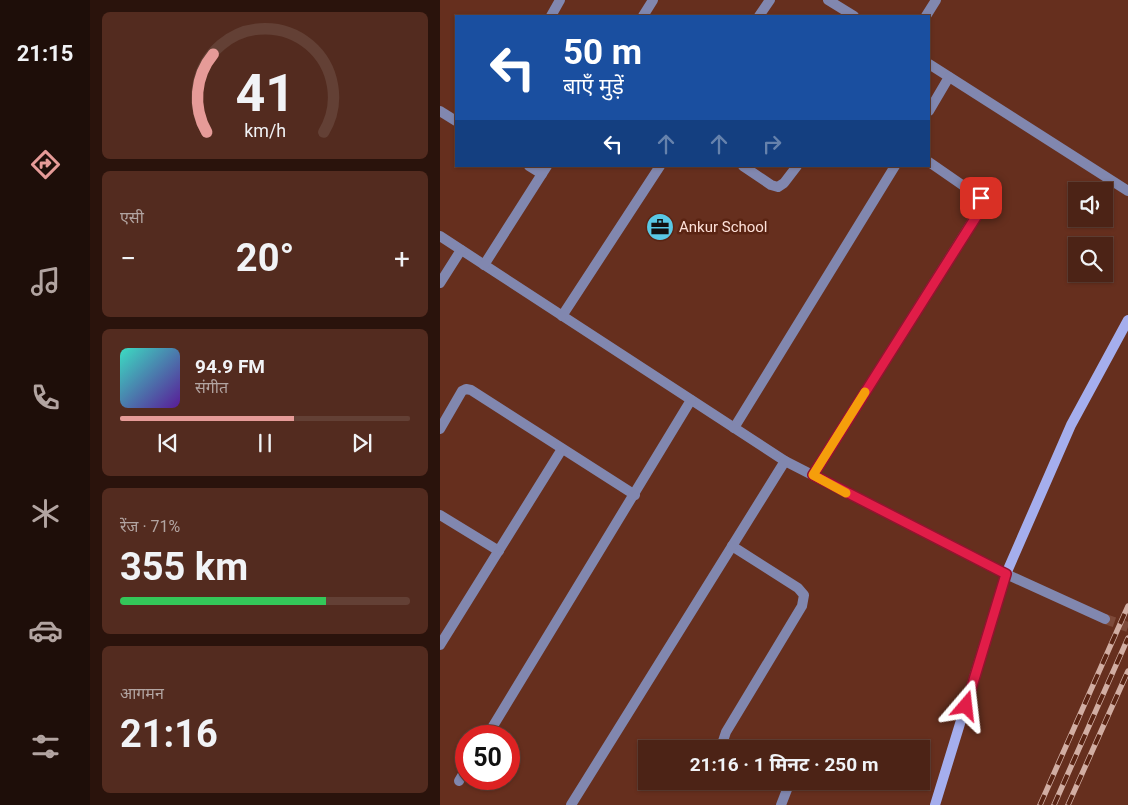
<!DOCTYPE html>
<html lang="hi">
<meta charset="utf-8">
<style>
:root{--surface:#4c2316;--page:#532b1f;--text:#f1f3f6;--muted:#b2a4a1;--line:#634035;--accent:#e69b98}
body{margin:0;font-family:Roboto,"Noto Sans Devanagari",sans-serif;background:var(--page);color:var(--text);height:100vh;display:flex;flex-direction:column;font-size:19px;white-space:nowrap}
*{box-sizing:border-box;margin:0}
p{font-size:16px;color:var(--muted)}
.icon{flex:none;width:28px;height:28px;fill:none;stroke:currentColor;stroke-width:2;stroke-linecap:round;stroke-linejoin:round}
.map{position:relative;flex:1;overflow:hidden}
.drawer{display:flex;flex-direction:column;gap:12px;padding:12px;background:#2a130c;width:350px}
.drawer>*{flex:none}
.hud{position:absolute;left:15px;top:15px;width:475px;height:152px;border-radius:0px;box-shadow:0 1px 4px #0004,0 0 0 1px var(--line);background:#1a4fa0;color:#fff;overflow:hidden}
.fabs{position:absolute;left:628px;top:182px;display:grid;gap:10px}
.fabs a{display:grid;place-items:center;width:45px;height:45px;border-radius:0px;background:var(--surface);box-shadow:0 1px 4px #0004,0 0 0 1px var(--line);font-size:25px}
.speed{position:absolute;left:15px;top:725px;display:flex;gap:10px;font-size:25px;font-weight:700;text-align:center}
.speed>*{display:grid;place-content:center;width:65px;height:65px;border-radius:50%;background:var(--surface);box-shadow:0 1px 4px #0004,0 0 0 1px var(--line);line-height:1}
.speed .limit{border:8px solid #d22;background:#fff;color:#111}
.pin{position:absolute;display:grid;place-items:center;width:42px;height:42px;color:#fff;margin:-21px;border-radius:10px;box-shadow:0 2px 8px #0006}
.me{position:absolute;width:55px;margin:-28px;rotate:17deg;stroke-linejoin:round;filter:drop-shadow(0 0 4px #0008)}
.turn{display:flex;align-items:center;gap:18px;height:105px;padding:0 25px;font-size:22px}
.turn .icon{width:65px;height:65px;stroke-width:2.5}
.turn b{display:block;font-size:35px;line-height:42px}
.lanes{display:flex;align-items:center;height:48px;padding:0 25px;background:#0003;justify-content:center;gap:25px;direction:ltr}
.lanes .off{opacity:.35}
.big{font-size:38px;font-weight:700;line-height:1.1}
.drawer .tile{flex:1;display:flex;flex-direction:column;justify-content:center;gap:8px;min-width:0;padding:0 18px;border-radius:8px;background:var(--page)}
.drawer .dial{align-items:center;gap:0}
.dial svg{height:130px;overflow:visible;fill:none;stroke:var(--line);stroke-width:7;stroke-linecap:round;text-anchor:middle}
.dial text{fill:var(--text);stroke:none}
.song{display:flex;align-items:center;gap:15px}
.cover{width:60px;height:60px;border-radius:8px;background:linear-gradient(135deg,hsl(170 70% 55%),hsl(270 70% 35%))}
.played{height:5px;border-radius:2px;background:linear-gradient(90deg,var(--accent) 60%,var(--line) 60%)}
.keys{display:flex;justify-content:space-around;direction:ltr}
.heat{display:flex;justify-content:space-between;align-items:center;font-size:28px;direction:ltr}
.charge{height:8px;border-radius:4px;background:linear-gradient(90deg,#34c759 71%,var(--line) 0)}
.trip{position:absolute;left:198px;top:740px;width:292px;height:50px;border-radius:0px;background:var(--surface);box-shadow:0 1px 4px #0004,0 0 0 1px var(--line);font-weight:700;line-height:50px;text-align:center}
main{display:flex;flex:1;min-height:0}
.tabs{display:flex;flex-direction:column;width:90px;justify-content:space-around;align-items:center;background:#1e0e09;color:var(--muted)}
.tabs .icon{width:35px;height:35px}
.tabs .on{color:var(--accent)}
.tabs b{font-size:22px;color:var(--text)}
.map>svg:first-child{display:block}
.lines{fill:none;stroke-linecap:round;stroke-linejoin:round}
.street-tunnel{stroke:#7d4a3a;stroke-width:10;stroke-dasharray:10 5;stroke-linecap:butt}
.street{stroke:#8187af;stroke-width:10}
.secondary{stroke:#a5aeed;stroke-width:10}
.rail-casing{stroke:#d1ada2;stroke-width:5.5}
.rail{stroke:#5a2413;stroke-width:4;stroke-dasharray:11;stroke-linecap:butt}
.route-casing{stroke:#92132f;stroke-width:12}
.route{stroke:#e11d48;stroke-width:9}
.slow{stroke:#f59e0b;stroke-width:9}
.labels{text-anchor:middle;dominant-baseline:central;stroke-width:5;stroke-linejoin:round;paint-order:stroke}
.poi-label{font-size:15px;fill:#fde0d8;stroke:#5a2413;text-anchor:start}
</style>
<main>
<nav class="tabs">
<b>21:15</b>
<svg class="icon on" aria-label="directions" viewBox="0 0 24 24"><path d="M12 3l9 9-9 9-9-9zM9 14v-3h6M13 9l2 2-2 2"/></svg>
<svg class="icon" aria-label="music" viewBox="0 0 24 24"><path d="M9 18V5l10-2v13"/><circle cx="6" cy="18" r="3"/><circle cx="16" cy="16" r="3"/></svg>
<svg class="icon" aria-label="phone" viewBox="0 0 24 24"><path d="M5 4h4l2 5-3 2q2 4 5 5l2-3 5 2v4C11 20 4 13 5 4z"/></svg>
<svg class="icon" aria-label="climate" viewBox="0 0 24 24"><path d="M12 3v18M4 7l16 10M4 17L20 7"/></svg>
<svg class="icon" aria-label="car" viewBox="0 0 24 24"><path d="M5 17H2v-5l4-1 3-4h7l3 4 3 1v5h-3M9 17h6M6 11h13"/><circle cx="7" cy="17" r="2"/><circle cx="17" cy="17" r="2"/></svg>
<svg class="icon" aria-label="filters" viewBox="0 0 24 24"><path d="M4 7h16M4 17h16"/><circle cx="9" cy="7" r="2"/><circle cx="15" cy="17" r="2"/></svg>
</nav>
<section class="drawer">
<div class="tile dial"><svg viewBox="0 0 100 80">
<path d="M14 69A42 42 0 1 1 86 69"/>
<path d="M14 69A42 42 0 0 1 18 21" stroke="#e69b98"/>
<text x="50" y="56" font-size="32" font-weight="700">41</text>
<text x="50" y="72" font-size="11">km/h</text>
</svg></div>
<div class="tile"><p>एसी</p>
<div class="heat"><a>−</a><b class="big">20°</b><a>+</a></div>
</div>
<div class="tile">
<div class="song"><i class="cover"></i><div><b>94.9 FM</b><p>संगीत</p></div></div>
<div class="played"></div>
<div class="keys"><svg class="icon" aria-label="previous" viewBox="0 0 24 24"><path d="M18 5L8 12l10 7zM5 5v14"/></svg><svg class="icon" aria-label="pause" viewBox="0 0 24 24"><path d="M8 5v14M16 5v14"/></svg><svg class="icon" aria-label="next" viewBox="0 0 24 24"><path d="M6 5l10 7-10 7zM19 5v14"/></svg></div>
</div>
<div class="tile"><p>रेंज · 71%</p><b class="big">355 km</b><div class="charge"></div></div>
<div class="tile"><p>आगमन</p><b class="big">21:16</b></div>
</section>
<div class="map">
<svg width="688" height="805" viewBox="0 0 688 805">
<rect width="100%" height="100%" fill="#662f1e"/>
<g class="lines">
<polyline class="street-tunnel" points="665,619 688,627"/>
<g class="street">
<polyline points="388,0 414,16"/>
<polyline points="111,16 120,0"/>
<polyline points="203,16 213,0"/>
<polyline points="319,16 330,0"/>
<polyline points="486,16 496,0"/>
<polyline points="489,64 688,191"/>
<polyline points="0,111 16,121"/>
<polyline points="489,111 509,77"/>
<polyline points="89,166 102,174"/>
<polyline points="303,166 331,185 338,187 344,183 357,166"/>
<polyline points="0,236 345,461 566,574 665,619"/>
<polyline points="44,265 107,166"/>
<polyline points="0,283 21,250"/>
<polyline points="122,316 220,166"/>
<polyline points="294,428 455,166"/>
<polyline points="0,429 22,391 26,389 31,390 195,495"/>
<polyline points="373,475 544,203 541,198 489,162"/>
<polyline points="0,515 59,551"/>
<polyline points="0,645 122,449"/>
<polyline points="47,736 251,400"/>
<polyline points="287,749 283,741 286,732 362,606 364,595 358,588 292,546"/>
<polyline points="19,781 26,769"/>
<polyline points="131,805 345,461"/>
<polyline points="341,805 348,787 347,781"/>
</g>
<polyline class="secondary" points="495,805 566,574 631,425 688,320"/>
<g class="rail-casing">
<g id="rail">
<polyline points="600,805 688,606"/>
<polyline points="614,805 688,638"/>
<polyline points="628,805 688,671"/>
</g>
</g>
<use href="#rail" class="rail"/>
</g>
<g class="lines">
<g class="route-casing">
<polyline id="route" points="526,706 566,574 373,475 541,209 544,203 541,198"/>
</g>
<use href="#route" class="route"/>
<polyline class="slow" points="406,493 373,475 425,392"/>
</g>
<defs>
<g id="office-disc" transform="scale(1.4375)"><circle r="9.5" fill="#59c8e5" stroke="#5a2413"/><path d="M-6-3h4V-5.5h4V-3h4V5H-6ZM-1-4.5V-3h2v-1.5ZM-6 0V1H6V0Z" fill="#111"/></g>
</defs>
<g fill-rule="evenodd">
<use href="#office-disc" x="220" y="227"/>
</g>
<g class="labels">
<g class="poi-label">
<text x="239" y="227">Ankur School</text>
</g>
</g>
</svg>
<div class="fabs">
<a><svg class="icon" aria-label="sound" viewBox="0 0 24 24"><path d="M4 9h4l5-4v14l-5-4H4zM17 9q2 3 0 6"/></svg></a>
<a><svg class="icon" aria-label="search" viewBox="0 0 24 24"><circle cx="10" cy="10" r="6"/><path d="M15 15l6 6"/></svg></a>
</div>
<div class="speed"><div class="limit">50</div></div>
<div class="pin" style="left:541px;top:198px;background:#d93025"><svg class="icon" aria-label="arrive" viewBox="0 0 24 24"><path d="M6 21V4h12l-3 4 3 4H6"/></svg></div>
<svg class="me" style="left:526px;top:706px" viewBox="-20 -20 40 40"><path d="M0-17L14 15 0 8-14 15z" fill="#e11d48" stroke="#fff" stroke-width="4"/></svg>
<div class="trip">21:16 · 1 मिनट · 250 m</div>
<div class="hud">
<div class="turn"><svg class="icon" aria-label="left" viewBox="0 0 24 24"><path d="M17 20v-9H6M10 6l-5 5 5 5"/></svg><div><b>50 m</b>बाएँ मुड़ें</div></div>
<div class="lanes"><svg class="icon" aria-label="left" viewBox="0 0 24 24"><path d="M17 20v-9H6M10 6l-5 5 5 5"/></svg><svg class="icon off" aria-label="ahead" viewBox="0 0 24 24"><path d="M12 20V5M6 11l6-6 6 6"/></svg><svg class="icon off" aria-label="ahead" viewBox="0 0 24 24"><path d="M12 20V5M6 11l6-6 6 6"/></svg><svg class="icon off" aria-label="right" viewBox="0 0 24 24"><path d="M7 20v-9h11M14 6l5 5-5 5"/></svg></div>
</div>
</div>
</main>
